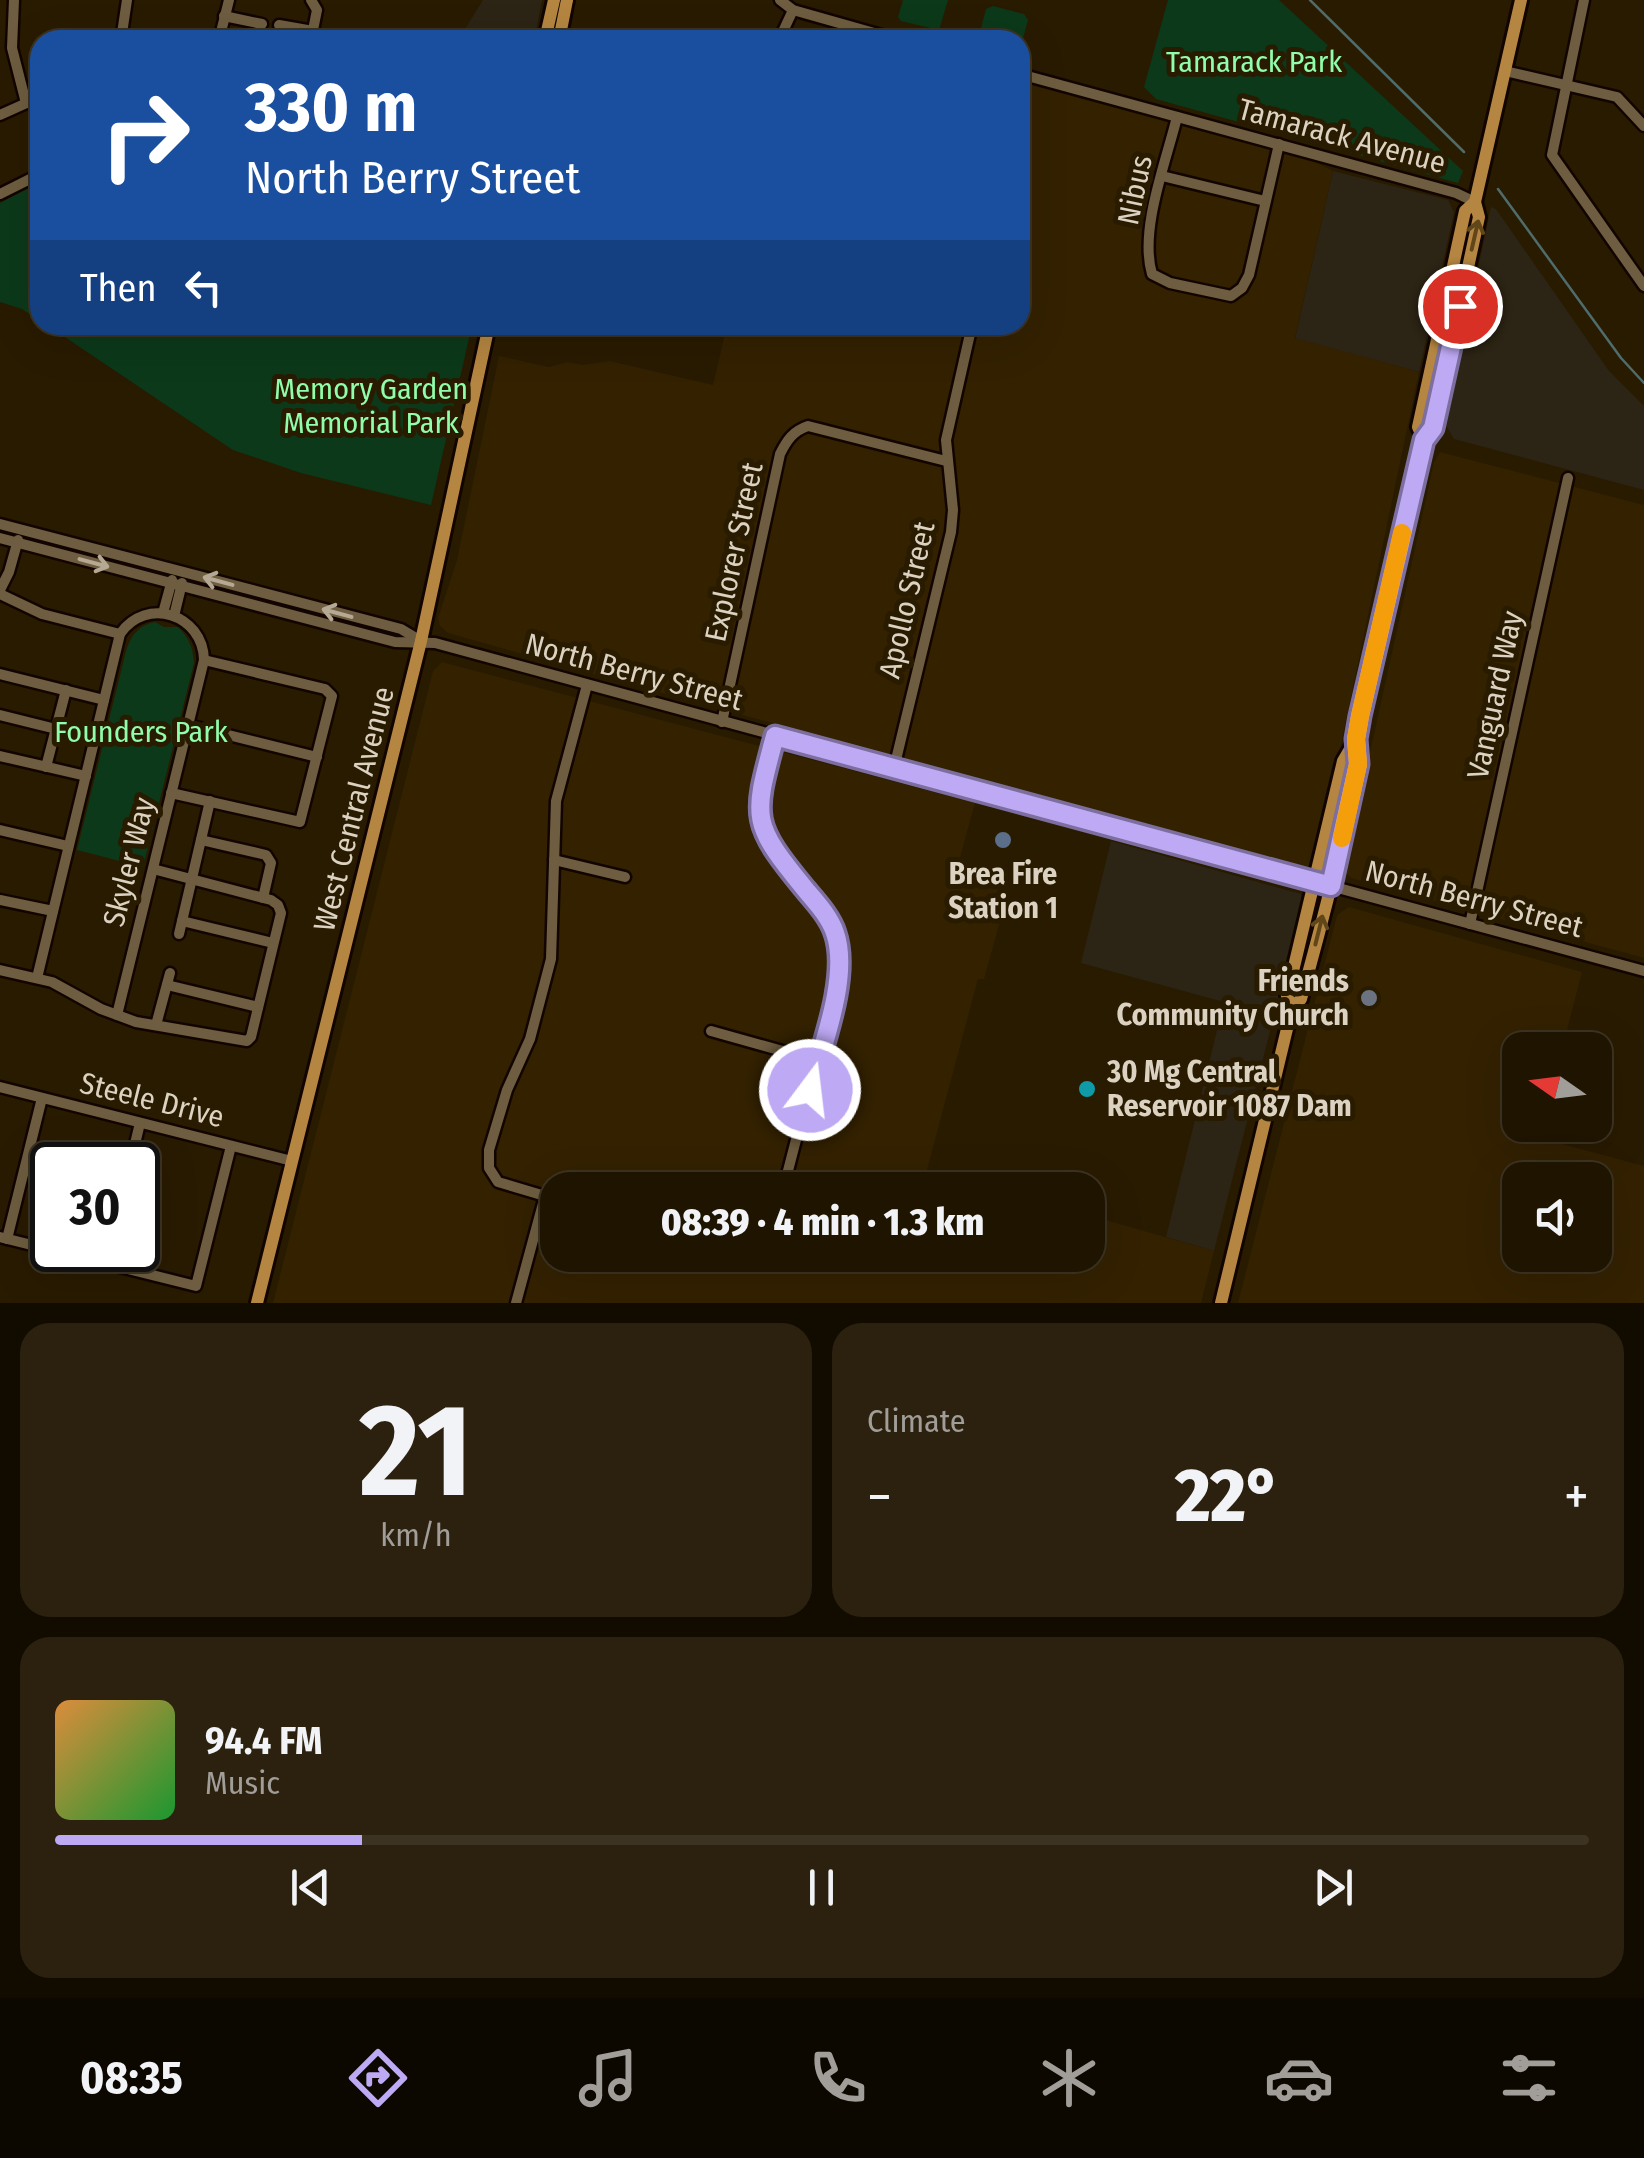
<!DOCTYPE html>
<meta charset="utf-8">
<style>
:root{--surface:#1f1400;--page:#2c210f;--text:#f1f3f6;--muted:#a19e99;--line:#3c3322;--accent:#bea9f4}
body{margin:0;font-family:"Fira Sans Condensed",sans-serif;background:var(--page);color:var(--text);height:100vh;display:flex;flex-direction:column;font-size:38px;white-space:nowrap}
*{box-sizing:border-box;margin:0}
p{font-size:32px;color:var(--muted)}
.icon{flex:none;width:55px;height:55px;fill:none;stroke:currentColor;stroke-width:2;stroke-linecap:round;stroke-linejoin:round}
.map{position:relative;height:1303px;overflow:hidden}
.sheet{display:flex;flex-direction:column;gap:20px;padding:20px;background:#110b00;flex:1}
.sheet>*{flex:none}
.guide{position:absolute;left:30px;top:30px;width:1000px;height:305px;border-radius:30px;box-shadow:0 10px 40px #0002,0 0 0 2px var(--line);background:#1a4fa0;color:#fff;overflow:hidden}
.needle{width:65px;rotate:284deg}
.fabs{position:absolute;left:1502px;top:1032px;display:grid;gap:20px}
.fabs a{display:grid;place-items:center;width:110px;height:110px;border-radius:20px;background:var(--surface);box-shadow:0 10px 40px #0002,0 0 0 2px var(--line);font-size:50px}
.speed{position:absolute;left:30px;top:1142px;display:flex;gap:20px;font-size:50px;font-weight:700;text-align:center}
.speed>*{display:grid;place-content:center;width:130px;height:130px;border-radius:50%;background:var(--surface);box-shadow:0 10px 40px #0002,0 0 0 2px var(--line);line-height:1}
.speed .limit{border:5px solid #111;border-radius:15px;background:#fff;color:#111}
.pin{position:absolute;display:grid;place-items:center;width:85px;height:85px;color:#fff;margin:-42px;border:5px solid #fff;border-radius:50%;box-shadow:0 2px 10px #0007}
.me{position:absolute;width:110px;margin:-55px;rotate:15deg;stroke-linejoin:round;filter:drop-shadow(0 0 8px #0008)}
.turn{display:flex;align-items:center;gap:35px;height:210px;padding:0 50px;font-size:45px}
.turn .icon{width:130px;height:130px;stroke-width:2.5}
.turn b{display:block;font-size:70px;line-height:85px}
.then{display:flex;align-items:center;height:95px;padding:0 50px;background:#0003;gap:20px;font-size:38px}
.big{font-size:75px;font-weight:800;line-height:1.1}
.sheet .card{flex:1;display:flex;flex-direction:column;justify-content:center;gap:15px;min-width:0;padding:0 35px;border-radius:30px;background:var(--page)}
.sheet .dial{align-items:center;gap:0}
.dial b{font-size:130px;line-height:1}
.song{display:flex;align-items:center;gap:30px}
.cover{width:120px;height:120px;border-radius:15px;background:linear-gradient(135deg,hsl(30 70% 55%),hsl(130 70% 35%))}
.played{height:10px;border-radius:5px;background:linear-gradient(90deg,var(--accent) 20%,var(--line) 20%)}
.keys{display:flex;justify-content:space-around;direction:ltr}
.heat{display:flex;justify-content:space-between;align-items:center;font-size:55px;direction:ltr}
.sheet .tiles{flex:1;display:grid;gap:20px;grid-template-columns:1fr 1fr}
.card:last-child{grid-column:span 2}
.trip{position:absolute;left:540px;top:1172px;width:565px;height:100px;border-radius:30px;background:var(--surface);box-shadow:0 10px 40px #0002,0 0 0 2px var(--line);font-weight:800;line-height:100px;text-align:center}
.menu{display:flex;height:160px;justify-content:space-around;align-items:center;background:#0c0800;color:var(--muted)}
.menu .icon{width:70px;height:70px}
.menu .current{color:var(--accent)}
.menu b{font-size:45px;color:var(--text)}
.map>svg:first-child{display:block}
.commercial{fill:#2c2414}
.built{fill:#332100;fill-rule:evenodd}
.green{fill:#0c391a}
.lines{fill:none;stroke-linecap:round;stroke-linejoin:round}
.stream{stroke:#4e6c6b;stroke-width:2.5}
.minor-casing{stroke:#120500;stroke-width:15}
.major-casing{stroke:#120500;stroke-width:18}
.minor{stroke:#6e5d40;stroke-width:10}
.major{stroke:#b58641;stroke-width:12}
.oneway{stroke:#61461a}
.oneway2{stroke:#b5a994}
.route-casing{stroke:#7c6e9f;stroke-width:25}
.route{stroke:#bea9f4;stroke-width:18}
.slow{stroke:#f59e0b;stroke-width:18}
.service-dot{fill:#5c6f8a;stroke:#291b00;stroke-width:4}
.worship-dot{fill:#6b7280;stroke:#291b00;stroke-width:4}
.culture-dot{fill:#0f9aa8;stroke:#291b00;stroke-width:4}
.labels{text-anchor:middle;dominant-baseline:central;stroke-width:10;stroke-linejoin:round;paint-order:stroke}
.park-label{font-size:30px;fill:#8ffda9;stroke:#291b00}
.street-label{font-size:30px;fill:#dbd2c2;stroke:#291b00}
.poi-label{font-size:30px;font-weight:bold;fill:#dbd2c2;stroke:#291b00}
</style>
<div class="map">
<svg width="1644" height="1303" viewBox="0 0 1644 1303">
<rect width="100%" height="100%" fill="#291b00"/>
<g class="commercial">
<polygon points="483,0 542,0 534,40 458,40"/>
<polygon points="1333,171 1448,200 1454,212 1419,372 1295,339"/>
<polygon points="1491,207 1496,209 1609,371 1644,406 1644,490 1454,439 1445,424"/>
<polygon points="1111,841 1301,894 1303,902 1214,1251 1166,1237 1224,1002 1081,963"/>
</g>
<g class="built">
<polygon points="1020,78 1279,144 1333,171 1295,338 1419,372 1317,859 1310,867 1270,860 554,663 448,633 440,626 438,618 457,560 499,356 549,367 567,362 582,365 610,361 713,385 727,325 1020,325"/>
<polygon points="1440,452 1644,505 1644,958 1351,878 1344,870 1434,462"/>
<polygon points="442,662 975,803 955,876 1009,890 984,979 978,979 927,1170 1002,1190 558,1190 558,1255 1088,1255 1088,1215 1214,1251 1201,1303 273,1303 433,671"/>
<path d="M1349,907L1582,972L1562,1050H1520V1125H1543L1540,1138L1644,1166V1303H1238L1337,915ZM1595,1180V1255H1520V1180Z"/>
</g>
<g class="green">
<polygon points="903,0 948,0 939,30 901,21 898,17"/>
<polygon points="1168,0 1279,0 1463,171 1458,183 1156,99 1144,87"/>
<polygon points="993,6 1024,14 1028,20 1020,49 1020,40 978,40 986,9"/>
<polygon points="40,182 40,321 22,309 0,302 0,203"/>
<polygon points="47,325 472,325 431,505 301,473 233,450"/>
<path d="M155,622L164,627H178C189,638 193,647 194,663L143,867L77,850L126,651C131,635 139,625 155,622Z"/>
</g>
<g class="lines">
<g class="stream">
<polyline points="1310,0 1464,152"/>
<polyline points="1498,189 1621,358 1644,383"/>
</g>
<g class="minor-casing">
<g id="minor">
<polyline points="14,0 12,48 26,103"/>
<polyline points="780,0 793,10 899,40"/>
<polyline points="1584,0 1552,155 1644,286"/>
<polyline points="224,16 262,24"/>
<polyline points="279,25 313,31"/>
<polyline points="121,40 127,0"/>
<polyline points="219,40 229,0"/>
<polyline points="311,40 317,10 311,0"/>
<polyline points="779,40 793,10"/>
<polyline points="1505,71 1617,97 1644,126"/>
<polyline points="1020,74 1456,193 1475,202"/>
<polyline points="1020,103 1026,75"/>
<polyline points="0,115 40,97"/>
<path d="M1177,117C1166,162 1139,230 1152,274L1170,283L1231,296L1242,288L1249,275L1279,144"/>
<polyline points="1162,176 1265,201"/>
<polyline points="0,194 40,174"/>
<polyline points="0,524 401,629 421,641"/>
<polyline points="0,538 395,642 435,643 1644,971"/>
<polyline points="0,590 9,572 18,540"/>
<polyline points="0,594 42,614 120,634"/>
<polyline points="163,613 172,580"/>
<polyline points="174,616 182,583"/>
<polyline points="0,674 104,700"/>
<polyline points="0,715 56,729"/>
<path d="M722,722L780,454C787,440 793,431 808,426L946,461"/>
<polyline points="188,725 317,757"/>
<polyline points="775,736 760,791 759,818 765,838 834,930 841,966 783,1190"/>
<polyline points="0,756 86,776"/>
<polyline points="46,767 66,690"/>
<polyline points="894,768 951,532 953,510 946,440 972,325"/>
<polyline points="171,793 300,822 332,696 325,689 204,660"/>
<polyline points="0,830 68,846"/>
<polyline points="201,840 266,855 271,863 263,898"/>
<polyline points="554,860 625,877"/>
<polyline points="0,900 53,911"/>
<polyline points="182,921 273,943"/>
<polyline points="1470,924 1568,478"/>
<polyline points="179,934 210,801"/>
<polyline points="0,970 52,982 101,1009 136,1022 247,1041 251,1037 281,913 278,905 271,900 153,869"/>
<path d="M37,978L120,634C146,596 203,614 204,660L117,1015"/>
<polyline points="167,985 258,1007"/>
<polyline points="156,1025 170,973"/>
<polyline points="711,1031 818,1061"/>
<polyline points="0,1087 292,1161"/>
<polyline points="130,1165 140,1123"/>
<polyline points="0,1237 196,1286 231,1146"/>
<polyline points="7,1239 42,1098"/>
<polyline points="516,1303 545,1196 498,1182 489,1168 489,1150 507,1090 530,1039 551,959 556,801 587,685"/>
</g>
</g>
<g class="major-casing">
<g id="major">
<polyline points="545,40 554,0"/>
<polyline points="559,40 567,0"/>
<polyline points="1424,440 1418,427 1465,211 1475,202"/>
<path d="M1292,1008L1301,999C1322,924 1342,847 1357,770C1360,753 1357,734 1360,716L1424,440L1433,428L1479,217L1475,202L1521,0"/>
<polyline points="257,1303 421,641 489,325"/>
<polyline points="1221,1303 1292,1008 1287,996 1343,761 1356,739"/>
</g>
</g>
<use href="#minor" class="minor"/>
<use href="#major" class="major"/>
</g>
<defs><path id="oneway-shaft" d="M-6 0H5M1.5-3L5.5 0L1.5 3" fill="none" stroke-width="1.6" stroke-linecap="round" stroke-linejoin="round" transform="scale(2.5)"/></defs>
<g class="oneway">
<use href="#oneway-shaft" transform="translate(1475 235) rotate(-77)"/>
<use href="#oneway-shaft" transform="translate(1319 930) rotate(-76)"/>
</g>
<g class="oneway2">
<use href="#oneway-shaft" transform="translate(94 563) rotate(15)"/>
<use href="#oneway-shaft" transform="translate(218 581) rotate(-165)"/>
<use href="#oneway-shaft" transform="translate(337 613) rotate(-165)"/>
</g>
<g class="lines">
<g class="route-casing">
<path id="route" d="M810,1090C822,1047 850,976 835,933C830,917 816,902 805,889C750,822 753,818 775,736L1331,886L1358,764L1356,739L1360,716L1424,440L1433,428L1460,306"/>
</g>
<use href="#route" class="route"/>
<polyline class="slow" points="1342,838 1358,764 1356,739 1360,716 1402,533"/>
</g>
<circle class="service-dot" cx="1003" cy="840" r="10"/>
<circle class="worship-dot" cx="1369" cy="998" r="10"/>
<circle class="culture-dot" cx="1087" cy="1089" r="10"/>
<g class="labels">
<g class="park-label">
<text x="1254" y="62">Tamarack Park</text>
<text x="371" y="389">Memory Garden<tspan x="371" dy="34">Memorial Park</tspan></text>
<text x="141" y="732">Founders Park</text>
</g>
<g class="street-label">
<text transform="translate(1342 136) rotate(15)">Tamarack Avenue</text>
<text transform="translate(1135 190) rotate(-78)">Nibus</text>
<text transform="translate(734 552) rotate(-78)">Explorer Street</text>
<text transform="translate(907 600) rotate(-77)">Apollo Street</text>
<text transform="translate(634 672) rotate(15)">North Berry Street</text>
<text transform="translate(1495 695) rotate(-78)">Vanguard Way</text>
<text transform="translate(354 809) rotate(-76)">West Central Avenue</text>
<text transform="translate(129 862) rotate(-76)">Skyler Way</text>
<text transform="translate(1474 899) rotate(15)">North Berry Street</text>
<text transform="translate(152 1100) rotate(14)">Steele Drive</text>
</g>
<g class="poi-label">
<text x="1003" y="874">Brea Fire<tspan x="1003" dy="34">Station 1</tspan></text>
<text x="1349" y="981" text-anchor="end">Friends<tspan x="1349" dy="34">Community Church</tspan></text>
<text x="1107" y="1072" text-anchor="start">30 Mg Central<tspan x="1107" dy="34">Reservoir 1087 Dam</tspan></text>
</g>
</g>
</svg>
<div class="fabs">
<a><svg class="needle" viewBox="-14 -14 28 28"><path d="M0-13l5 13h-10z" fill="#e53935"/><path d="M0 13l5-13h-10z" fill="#a19e99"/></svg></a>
<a><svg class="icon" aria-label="sound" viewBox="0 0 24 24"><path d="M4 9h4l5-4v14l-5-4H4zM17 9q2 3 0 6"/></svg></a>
</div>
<div class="speed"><div class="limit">30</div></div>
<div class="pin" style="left:1460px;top:306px;background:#d93025"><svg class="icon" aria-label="arrive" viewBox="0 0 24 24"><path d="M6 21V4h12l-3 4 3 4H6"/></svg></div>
<svg class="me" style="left:810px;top:1090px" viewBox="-20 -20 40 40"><circle r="17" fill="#bea9f4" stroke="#fff" stroke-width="3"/><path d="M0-11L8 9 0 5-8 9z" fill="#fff"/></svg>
<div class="trip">08:39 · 4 min · 1.3 km</div>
<div class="guide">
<div class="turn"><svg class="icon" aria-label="right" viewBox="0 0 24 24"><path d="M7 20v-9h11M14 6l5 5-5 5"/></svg><div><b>330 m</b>North Berry Street</div></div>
<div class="then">Then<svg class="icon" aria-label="left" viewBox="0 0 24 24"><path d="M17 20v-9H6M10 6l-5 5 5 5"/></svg></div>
</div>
</div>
<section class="sheet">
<div class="tiles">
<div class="card dial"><b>21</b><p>km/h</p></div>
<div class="card"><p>Climate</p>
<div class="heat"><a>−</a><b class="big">22°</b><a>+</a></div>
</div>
<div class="card">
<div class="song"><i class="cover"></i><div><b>94.4 FM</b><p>Music</p></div></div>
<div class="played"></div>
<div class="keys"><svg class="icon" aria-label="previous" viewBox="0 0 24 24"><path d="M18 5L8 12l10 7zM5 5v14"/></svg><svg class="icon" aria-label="pause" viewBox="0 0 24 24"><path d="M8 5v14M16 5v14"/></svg><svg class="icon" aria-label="next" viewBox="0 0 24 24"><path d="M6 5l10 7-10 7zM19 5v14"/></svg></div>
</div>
</div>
</section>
<nav class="menu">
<b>08:35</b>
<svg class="icon current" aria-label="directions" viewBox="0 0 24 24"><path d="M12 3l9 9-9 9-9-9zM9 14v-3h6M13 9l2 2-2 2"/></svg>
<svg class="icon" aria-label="music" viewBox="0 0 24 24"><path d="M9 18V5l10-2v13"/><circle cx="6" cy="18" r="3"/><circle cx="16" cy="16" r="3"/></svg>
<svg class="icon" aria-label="phone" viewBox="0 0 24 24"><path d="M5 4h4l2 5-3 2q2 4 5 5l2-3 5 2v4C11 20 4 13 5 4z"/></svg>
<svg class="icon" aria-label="climate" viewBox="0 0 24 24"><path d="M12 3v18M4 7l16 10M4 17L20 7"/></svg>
<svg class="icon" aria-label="car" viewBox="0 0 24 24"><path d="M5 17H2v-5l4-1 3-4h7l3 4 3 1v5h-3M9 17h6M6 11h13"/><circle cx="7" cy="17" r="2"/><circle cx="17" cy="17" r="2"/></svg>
<svg class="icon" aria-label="filters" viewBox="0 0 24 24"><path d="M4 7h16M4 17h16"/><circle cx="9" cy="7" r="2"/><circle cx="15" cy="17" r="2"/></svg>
</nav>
